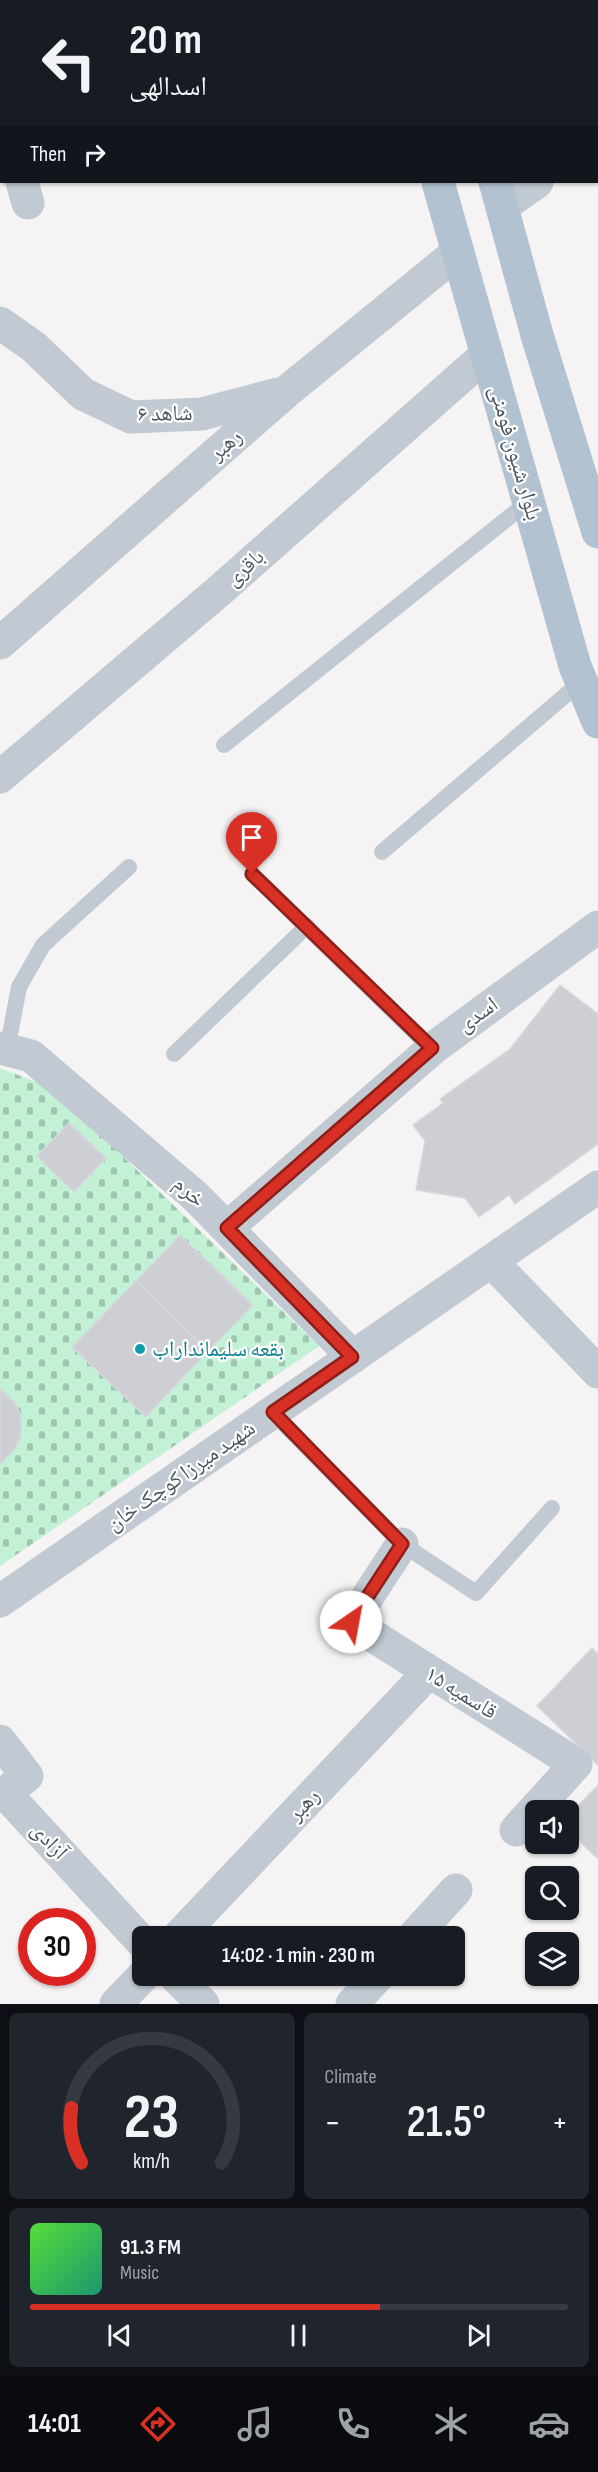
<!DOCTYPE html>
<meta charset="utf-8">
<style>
:root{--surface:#171b24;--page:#20242c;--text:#f1f3f6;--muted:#9ea1a6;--line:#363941;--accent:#d93025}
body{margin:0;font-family:"Sofia Sans Condensed","Noto Naskh Arabic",sans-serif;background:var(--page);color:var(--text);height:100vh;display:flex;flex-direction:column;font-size:22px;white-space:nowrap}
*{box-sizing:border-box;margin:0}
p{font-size:20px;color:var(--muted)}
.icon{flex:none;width:33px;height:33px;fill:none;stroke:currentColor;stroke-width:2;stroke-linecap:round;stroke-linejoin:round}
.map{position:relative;height:2004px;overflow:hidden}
.side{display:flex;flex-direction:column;gap:9px;padding:9px;background:#0d0f14;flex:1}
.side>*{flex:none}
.hud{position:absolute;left:0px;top:0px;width:598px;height:183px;box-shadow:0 2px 4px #0004;background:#171b24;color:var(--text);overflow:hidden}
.buttons{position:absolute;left:525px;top:1800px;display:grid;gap:12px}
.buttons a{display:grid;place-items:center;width:54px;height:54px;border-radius:9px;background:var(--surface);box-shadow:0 2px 4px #0004;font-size:30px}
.speed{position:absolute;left:18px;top:1908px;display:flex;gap:12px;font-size:30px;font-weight:700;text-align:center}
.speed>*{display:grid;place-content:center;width:78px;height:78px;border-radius:50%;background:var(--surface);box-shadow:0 2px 4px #0004;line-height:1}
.speed .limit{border:9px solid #d22;background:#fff;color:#111}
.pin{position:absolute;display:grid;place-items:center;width:51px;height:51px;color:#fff;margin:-62px -26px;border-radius:50% 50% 50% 0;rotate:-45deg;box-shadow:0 0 6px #0007}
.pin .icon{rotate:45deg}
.me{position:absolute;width:66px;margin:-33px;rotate:33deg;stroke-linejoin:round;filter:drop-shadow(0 0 4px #0008)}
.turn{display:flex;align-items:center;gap:21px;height:126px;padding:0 30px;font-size:27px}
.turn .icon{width:78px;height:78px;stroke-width:2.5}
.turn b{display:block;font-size:42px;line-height:51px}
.then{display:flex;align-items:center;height:57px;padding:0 30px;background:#0003;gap:12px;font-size:22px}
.big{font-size:45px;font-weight:600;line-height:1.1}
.side .widget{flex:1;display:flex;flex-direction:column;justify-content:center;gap:9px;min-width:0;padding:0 21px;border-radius:9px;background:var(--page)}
.side .dial{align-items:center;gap:0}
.dial svg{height:156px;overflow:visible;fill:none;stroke:var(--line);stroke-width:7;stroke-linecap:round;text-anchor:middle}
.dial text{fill:var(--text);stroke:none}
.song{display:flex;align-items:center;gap:18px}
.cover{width:72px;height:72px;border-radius:9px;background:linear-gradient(135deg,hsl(110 70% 55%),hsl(160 70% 35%))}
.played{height:6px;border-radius:3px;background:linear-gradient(90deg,var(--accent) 65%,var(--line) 65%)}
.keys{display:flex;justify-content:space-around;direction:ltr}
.heat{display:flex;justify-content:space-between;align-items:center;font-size:33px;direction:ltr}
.side .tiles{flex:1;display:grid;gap:9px;grid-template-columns:1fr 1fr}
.widget:last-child{grid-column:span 2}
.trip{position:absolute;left:132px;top:1926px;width:333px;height:60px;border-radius:9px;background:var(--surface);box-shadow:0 2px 4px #0004;font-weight:600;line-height:60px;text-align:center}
.tab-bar{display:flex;height:96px;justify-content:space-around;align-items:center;background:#090b0e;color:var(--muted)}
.tab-bar .icon{width:42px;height:42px}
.tab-bar .active{color:var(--accent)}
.tab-bar b{font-size:27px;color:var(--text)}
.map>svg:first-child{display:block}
.cemetery{fill:url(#cemetery-stones)}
.building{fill:#cdcfd5;stroke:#d7d9de;stroke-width:1.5}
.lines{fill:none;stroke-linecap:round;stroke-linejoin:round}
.service{stroke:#c1cad2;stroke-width:16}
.minor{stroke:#c1cad2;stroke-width:33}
.tertiary{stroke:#c1cad2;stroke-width:33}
.primary{stroke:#b3c2d1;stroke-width:33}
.route-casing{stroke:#8d1f18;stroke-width:15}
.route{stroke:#d93025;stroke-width:10}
.culture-dot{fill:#0f9aa8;stroke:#fff;stroke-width:2}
.labels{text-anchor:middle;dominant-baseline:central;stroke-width:4.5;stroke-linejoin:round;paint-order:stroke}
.street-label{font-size:22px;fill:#4a5661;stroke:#fff}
.culture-label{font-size:22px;fill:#0d838f;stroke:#fff;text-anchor:start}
</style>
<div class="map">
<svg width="598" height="2004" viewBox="0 0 598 2004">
<defs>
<pattern id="cemetery-stones" width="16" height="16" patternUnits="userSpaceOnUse" patternTransform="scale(1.5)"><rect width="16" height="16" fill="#c3f1d5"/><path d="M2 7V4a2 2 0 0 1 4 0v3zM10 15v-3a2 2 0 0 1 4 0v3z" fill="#a0c6b0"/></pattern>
</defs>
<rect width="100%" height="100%" fill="#f5f3f3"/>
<polygon class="cemetery" points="0,1068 39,1083 106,1140 319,1346 0,1566"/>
<g class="building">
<polygon points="560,985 598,1014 598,1144 515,1204 509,1195 479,1217 465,1198 416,1190 425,1141 413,1125 443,1103 440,1099 510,1049"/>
<polygon points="69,1123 106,1158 74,1192 37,1156"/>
<polygon points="180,1235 253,1305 208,1351 136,1281"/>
<polygon points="136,1281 208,1351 146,1417 72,1347"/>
<polygon points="0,1388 16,1404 21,1418 21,1433 16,1448 0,1464"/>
<polygon points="592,1648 598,1654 598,1765 537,1706"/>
<polygon points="598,1785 598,1857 597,1858 568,1830 568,1816"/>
</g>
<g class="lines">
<g class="service">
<polyline points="224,745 528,502"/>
<polyline points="382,852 581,682"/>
<polyline points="252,874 432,1049"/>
<polyline points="7,1050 19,987 43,945 129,867"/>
<polyline points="174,1054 307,926"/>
<polyline points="272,1412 402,1544 476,1593 552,1508"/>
</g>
<g class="minor">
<polyline points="42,0 43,2"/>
<polyline points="0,48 2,47"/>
<polyline points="0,109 2,114"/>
<polyline points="22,182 28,203"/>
<polyline points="0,323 34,347 83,394 131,417 202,414 278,394"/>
<polyline points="0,643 286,392 458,252"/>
<polyline points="0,777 219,591 487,354"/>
<polyline points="0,1048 31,1056 195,1196 353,1357"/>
<polyline points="227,1228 432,1049 598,927"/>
<polyline points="491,1261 598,1372"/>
<polyline points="402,1544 351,1622 576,1764 516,1830"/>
<polyline points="0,1741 27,1776 5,1793 142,1942"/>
<polyline points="179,1936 429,1672"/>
<polyline points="414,1936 456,1890"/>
<polyline points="175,1976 203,2004"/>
<polyline points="116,2004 143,1976"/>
<polyline points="352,2004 378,1976"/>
</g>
<g class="tertiary">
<polyline points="597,139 598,138"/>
<polyline points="503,206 537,182"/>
<polyline points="0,1601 598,1187"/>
</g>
<g class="primary">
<polyline points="387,0 387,2"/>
<polyline points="441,0 441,2"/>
<polyline points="438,182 575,666 598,722"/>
<polyline points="495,182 537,335 598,532"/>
</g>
</g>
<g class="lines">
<g class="route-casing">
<polyline id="route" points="252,874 432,1048 227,1228 352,1357 273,1412 402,1544 351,1622"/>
</g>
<use href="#route" class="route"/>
</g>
<circle class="culture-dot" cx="140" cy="1349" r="6"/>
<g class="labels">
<g class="street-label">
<text transform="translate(165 414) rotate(-1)">شاهد ۶</text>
<text transform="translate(226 445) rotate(-41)">رهبر</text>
<text transform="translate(515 453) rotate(74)">بلوار شیون فومنی</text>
<text transform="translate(245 568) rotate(-42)">باقری</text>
<text transform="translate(478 1015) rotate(-36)">اسدی</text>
<text transform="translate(189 1192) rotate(42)">خرم</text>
<text transform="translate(181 1476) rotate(-35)">شهید میرزا کوچک خان</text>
<text transform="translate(461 1693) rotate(32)">قاسمیه ۱۵</text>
<text transform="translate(304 1805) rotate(-47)">رهبر</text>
<text transform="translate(49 1841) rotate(47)">آزادی</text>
</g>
<g class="culture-label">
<text x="152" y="1349">بقعه سلیمانداراب</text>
</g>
</g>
</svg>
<div class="buttons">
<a><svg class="icon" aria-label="sound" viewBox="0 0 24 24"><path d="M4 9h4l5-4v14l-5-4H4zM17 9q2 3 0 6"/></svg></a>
<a><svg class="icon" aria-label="search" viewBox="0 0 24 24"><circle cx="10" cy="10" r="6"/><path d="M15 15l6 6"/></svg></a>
<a><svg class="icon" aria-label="layers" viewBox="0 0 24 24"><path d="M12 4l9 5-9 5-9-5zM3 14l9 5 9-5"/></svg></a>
</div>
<div class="speed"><div class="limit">30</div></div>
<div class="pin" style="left:252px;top:874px;background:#d93025"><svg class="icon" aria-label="arrive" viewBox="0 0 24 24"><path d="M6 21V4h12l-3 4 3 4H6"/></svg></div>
<svg class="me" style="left:351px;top:1622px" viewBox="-20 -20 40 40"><circle r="19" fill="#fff"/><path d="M0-13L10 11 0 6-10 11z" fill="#d93025"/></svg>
<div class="trip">14:02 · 1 min · 230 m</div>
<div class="hud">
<div class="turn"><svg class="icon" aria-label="left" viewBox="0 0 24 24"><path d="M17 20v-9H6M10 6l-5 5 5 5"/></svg><div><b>20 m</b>اسدالهی</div></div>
<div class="then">Then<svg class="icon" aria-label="right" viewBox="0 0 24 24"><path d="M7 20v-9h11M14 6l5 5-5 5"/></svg></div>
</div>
</div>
<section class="side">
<div class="tiles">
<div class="widget dial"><svg viewBox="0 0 100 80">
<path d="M14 69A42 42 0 1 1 86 69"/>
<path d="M14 69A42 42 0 0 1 9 41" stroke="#d93025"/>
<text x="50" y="56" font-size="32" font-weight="700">23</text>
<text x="50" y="72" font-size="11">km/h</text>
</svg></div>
<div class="widget"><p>Climate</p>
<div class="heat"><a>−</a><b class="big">21.5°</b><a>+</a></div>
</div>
<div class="widget">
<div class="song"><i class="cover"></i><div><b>91.3 FM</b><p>Music</p></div></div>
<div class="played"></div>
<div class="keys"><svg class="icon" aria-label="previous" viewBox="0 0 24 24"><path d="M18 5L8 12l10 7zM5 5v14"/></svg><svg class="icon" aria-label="pause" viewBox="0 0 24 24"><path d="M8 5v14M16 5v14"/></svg><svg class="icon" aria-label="next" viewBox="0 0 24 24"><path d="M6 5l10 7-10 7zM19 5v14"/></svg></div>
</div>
</div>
</section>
<nav class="tab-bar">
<b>14:01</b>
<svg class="icon active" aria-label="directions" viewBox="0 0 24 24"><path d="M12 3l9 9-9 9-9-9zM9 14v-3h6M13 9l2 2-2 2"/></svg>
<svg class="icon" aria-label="music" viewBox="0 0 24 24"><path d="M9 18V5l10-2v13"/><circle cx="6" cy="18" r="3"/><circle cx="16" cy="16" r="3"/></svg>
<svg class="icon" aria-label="phone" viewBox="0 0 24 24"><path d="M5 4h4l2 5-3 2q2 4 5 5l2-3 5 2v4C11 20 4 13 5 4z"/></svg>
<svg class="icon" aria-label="climate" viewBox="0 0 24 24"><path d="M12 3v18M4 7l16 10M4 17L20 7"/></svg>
<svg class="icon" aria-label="car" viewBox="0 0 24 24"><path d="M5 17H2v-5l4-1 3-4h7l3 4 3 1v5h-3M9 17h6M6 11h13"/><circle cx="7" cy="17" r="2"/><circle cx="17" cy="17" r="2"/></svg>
</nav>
